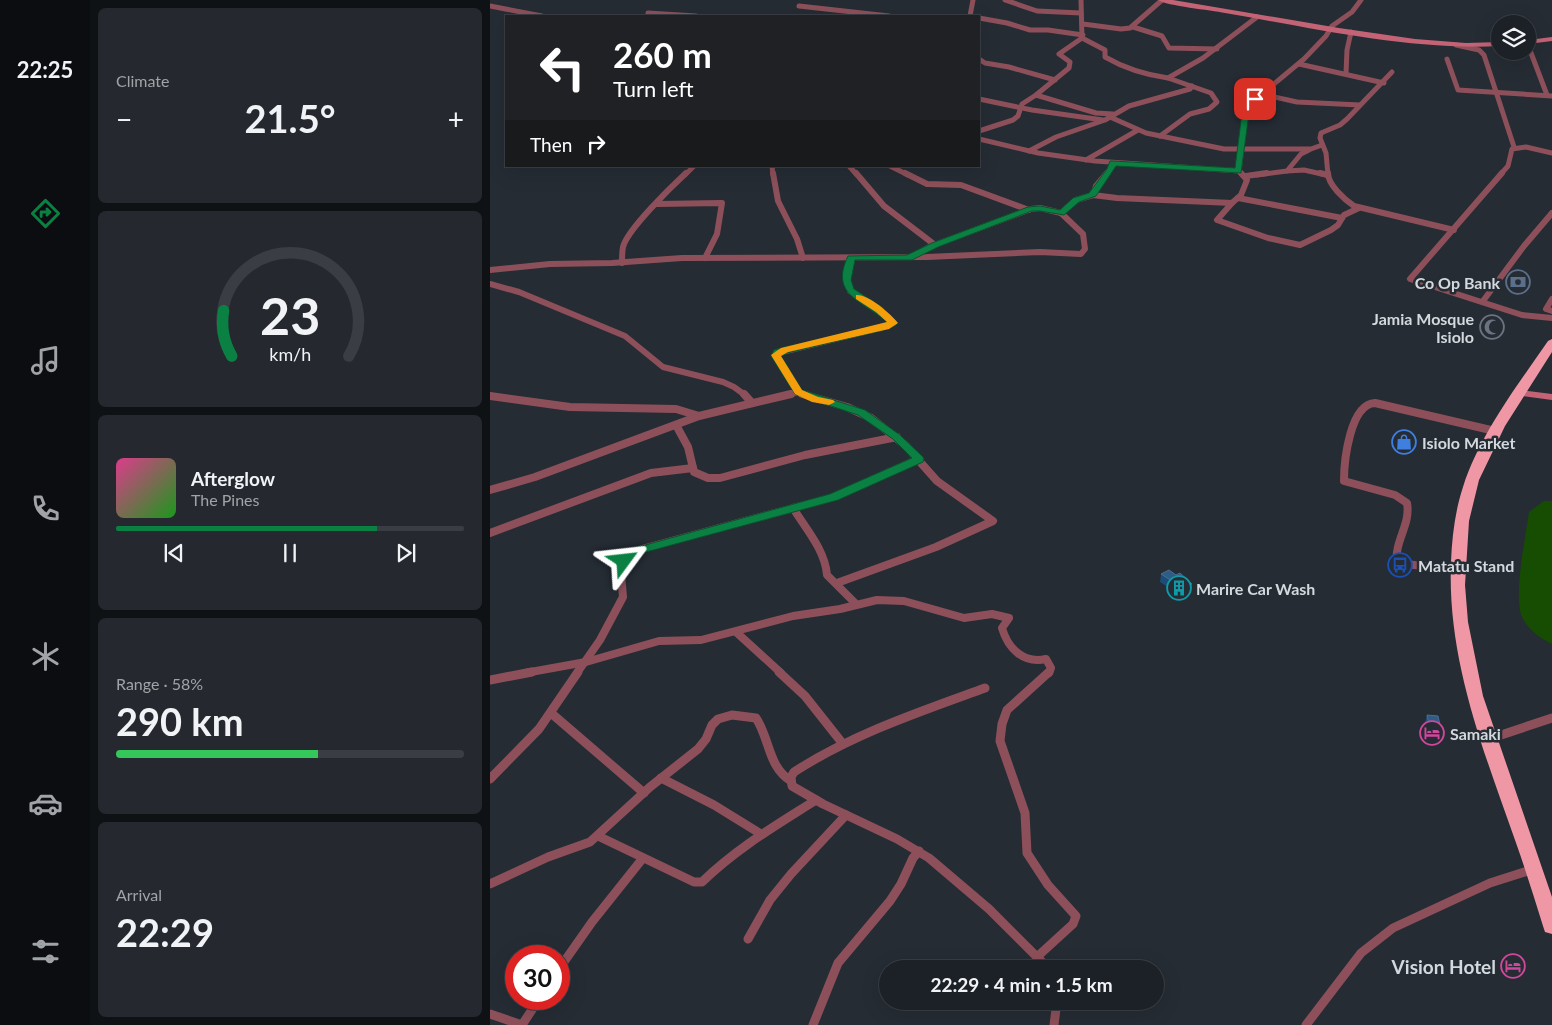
<!DOCTYPE html>
<meta charset="utf-8">
<style>
:root{--surface:#1c2127;--page:#25292f;--text:#f1f3f6;--muted:#a0a3a7;--line:#3a3e44;--accent:#0b8043}
body{margin:0;font-family:Lato,sans-serif;background:var(--page);color:var(--text);height:100vh;display:flex;flex-direction:column;font-size:19px;white-space:nowrap}
*{box-sizing:border-box;margin:0}
p{font-size:16px;color:var(--muted)}
.icon{flex:none;width:28px;height:28px;fill:none;stroke:currentColor;stroke-width:2;stroke-linecap:round;stroke-linejoin:round}
.map{position:relative;flex:1;overflow:hidden}
.panel{display:flex;flex-direction:column;gap:8px;padding:8px;background:#0f1215;width:400px}
.panel>*{flex:none}
.guide{position:absolute;left:15px;top:15px;width:475px;height:152px;border-radius:0px;box-shadow:0 5px 20px #0002,0 0 0 1px var(--line);background:#202124;color:#fff;overflow:hidden}
.tools{position:absolute;left:1001px;top:15px;display:grid;gap:10px}
.tools a{display:grid;place-items:center;width:45px;height:45px;border-radius:50%;background:var(--surface);box-shadow:0 5px 20px #0002,0 0 0 1px var(--line);font-size:25px}
.speed{position:absolute;left:15px;top:945px;display:flex;gap:10px;font-size:25px;font-weight:700;text-align:center}
.speed>*{display:grid;place-content:center;width:65px;height:65px;border-radius:50%;background:var(--surface);box-shadow:0 5px 20px #0002,0 0 0 1px var(--line);line-height:1}
.speed .limit{border:8px solid #d22;background:#fff;color:#111}
.pin{position:absolute;display:grid;place-items:center;width:42px;height:42px;color:#fff;margin:-21px;border-radius:10px;box-shadow:0 2px 8px #0006}
.me{position:absolute;width:55px;margin:-28px;rotate:60deg;stroke-linejoin:round;filter:drop-shadow(0 0 4px #0008)}
.turn{display:flex;align-items:center;gap:18px;height:105px;padding:0 25px;font-size:22px}
.turn .icon{width:65px;height:65px;stroke-width:2.5}
.turn b{display:block;font-size:35px;line-height:42px}
.then{display:flex;align-items:center;height:48px;padding:0 25px;background:#0003;gap:10px;font-size:19px}
.big{font-size:38px;font-weight:700;line-height:1.1}
.panel .tile{flex:1;display:flex;flex-direction:column;justify-content:center;gap:8px;min-width:0;padding:0 18px;border-radius:8px;background:var(--page)}
.panel .dial{align-items:center;gap:0}
.dial svg{height:130px;overflow:visible;fill:none;stroke:var(--line);stroke-width:7;stroke-linecap:round;text-anchor:middle}
.dial text{fill:var(--text);stroke:none}
.song{display:flex;align-items:center;gap:15px}
.cover{width:60px;height:60px;border-radius:8px;background:linear-gradient(135deg,hsl(330 70% 55%),hsl(120 70% 35%))}
.played{height:5px;border-radius:2px;background:linear-gradient(90deg,var(--accent) 75%,var(--line) 75%)}
.keys{display:flex;justify-content:space-around;direction:ltr}
.heat{display:flex;justify-content:space-between;align-items:center;font-size:28px;direction:ltr}
.charge{height:8px;border-radius:4px;background:linear-gradient(90deg,#34c759 58%,var(--line) 0)}
.trip{position:absolute;left:389px;top:960px;width:285px;height:50px;border-radius:25px;background:var(--surface);box-shadow:0 5px 20px #0002,0 0 0 1px var(--line);font-weight:700;line-height:50px;text-align:center}
main{display:flex;flex:1;min-height:0}
.tab-bar{display:flex;flex-direction:column;width:90px;justify-content:space-around;align-items:center;background:#0b0d10;color:var(--muted)}
.tab-bar .icon{width:35px;height:35px}
.tab-bar .selected{color:var(--accent)}
.tab-bar b{font-size:22px;color:var(--text)}
.map>svg:first-child{display:block}
.green{fill:#174d03}
.lines{fill:none;stroke-linecap:round;stroke-linejoin:round}
.street-far3{stroke:#8d505a;stroke-width:5}
.street-far2{stroke:#8d505a;stroke-width:6}
.street-far1{stroke:#8d505a;stroke-width:8}
.street{stroke:#8d505a;stroke-width:9}
.secondary{fill:#c36375;fill-rule:evenodd}
.highway{fill:#f097a5;fill-rule:evenodd}
.wall{fill:#1b4d79}
.shaded-wall{fill:#173959}
.building{fill:#2f5c84;stroke:#496f92}
.route{fill:#0b8043;stroke:#07532c}
.slow{fill:#f59e0b}
.labels{text-anchor:middle;dominant-baseline:central;stroke-width:5;stroke-linejoin:round;paint-order:stroke}
.poi-label{font-size:16px;font-weight:bold;fill:#d4d9de;stroke:#252c34;text-anchor:start}
.near-poi-label{font-size:19px;font-weight:bold;fill:#d4d9de;stroke:#252c34;text-anchor:end}
</style>
<main>
<nav class="tab-bar">
<b>22:25</b>
<svg class="icon selected" aria-label="directions" viewBox="0 0 24 24"><path d="M12 3l9 9-9 9-9-9zM9 14v-3h6M13 9l2 2-2 2"/></svg>
<svg class="icon" aria-label="music" viewBox="0 0 24 24"><path d="M9 18V5l10-2v13"/><circle cx="6" cy="18" r="3"/><circle cx="16" cy="16" r="3"/></svg>
<svg class="icon" aria-label="phone" viewBox="0 0 24 24"><path d="M5 4h4l2 5-3 2q2 4 5 5l2-3 5 2v4C11 20 4 13 5 4z"/></svg>
<svg class="icon" aria-label="climate" viewBox="0 0 24 24"><path d="M12 3v18M4 7l16 10M4 17L20 7"/></svg>
<svg class="icon" aria-label="car" viewBox="0 0 24 24"><path d="M5 17H2v-5l4-1 3-4h7l3 4 3 1v5h-3M9 17h6M6 11h13"/><circle cx="7" cy="17" r="2"/><circle cx="17" cy="17" r="2"/></svg>
<svg class="icon" aria-label="filters" viewBox="0 0 24 24"><path d="M4 7h16M4 17h16"/><circle cx="9" cy="7" r="2"/><circle cx="15" cy="17" r="2"/></svg>
</nav>
<section class="panel">
<div class="tile"><p>Climate</p>
<div class="heat"><a>−</a><b class="big">21.5°</b><a>+</a></div>
</div>
<div class="tile dial"><svg viewBox="0 0 100 80">
<path d="M14 69A42 42 0 1 1 86 69"/>
<path d="M14 69A42 42 0 0 1 9 41" stroke="#0b8043"/>
<text x="50" y="56" font-size="32" font-weight="700">23</text>
<text x="50" y="72" font-size="11">km/h</text>
</svg></div>
<div class="tile">
<div class="song"><i class="cover"></i><div><b>Afterglow</b><p>The Pines</p></div></div>
<div class="played"></div>
<div class="keys"><svg class="icon" aria-label="previous" viewBox="0 0 24 24"><path d="M18 5L8 12l10 7zM5 5v14"/></svg><svg class="icon" aria-label="pause" viewBox="0 0 24 24"><path d="M8 5v14M16 5v14"/></svg><svg class="icon" aria-label="next" viewBox="0 0 24 24"><path d="M6 5l10 7-10 7zM19 5v14"/></svg></div>
</div>
<div class="tile"><p>Range · 58%</p><b class="big">290 km</b><div class="charge"></div></div>
<div class="tile"><p>Arrival</p><b class="big">22:29</b></div>
</section>
<div class="map">
<svg width="1062" height="1025" viewBox="0 0 1062 1025">
<rect width="100%" height="100%" fill="#252c34"/>
<path class="green" d="M1054,501H1062V644C1051,639 1039,630 1033,619C1022,600 1036,535 1039,512Z"/>
<g class="lines">
<g class="street-far3">
<polyline points="515,0 547,11 591,13"/>
<polyline points="0,6 52,16"/>
<polyline points="309,6 399,16"/>
<polyline points="158,13 206,16"/>
<polyline points="480,16 483,0"/>
<polyline points="489,18 517,23 540,30 558,30 593,35"/>
<polyline points="593,24 631,29 640,28 672,0"/>
<polyline points="643,27 672,36 679,48 727,49"/>
<path d="M592,38L615,50V57C634,68 657,75 678,78L713,58L767,17"/>
<polyline points="966,45 989,50 994,55 1024,147"/>
<polyline points="1038,45 1057,95"/>
<polyline points="489,59 495,63 519,67 565,80"/>
<polyline points="957,59 968,90 1062,96"/>
<polyline points="809,64 894,83"/>
<polyline points="856,73 857,50 861,32"/>
<polyline points="771,94 807,102 870,105"/>
<polyline points="546,95 579,68 580,62 569,54 592,38 591,0"/>
<polyline points="489,99 542,110 613,120"/>
<polyline points="620,117 656,133 734,149 821,149 832,145"/>
<polyline points="489,131 523,120 528,116 532,104 546,95 606,113 623,114"/>
<polyline points="670,136 700,114 719,109 727,102 721,93 678,78"/>
<polyline points="489,139 548,153 605,161 749,171 752,175"/>
<polyline points="539,151 566,137 615,120 639,106 700,89 702,86"/>
<polyline points="596,160 648,130"/>
<polyline points="282,166 283,175"/>
<polyline points="359,166 367,175"/>
<polyline points="400,166 418,175"/>
<polyline points="749,171 756,113 760,104 814,59 836,36 842,26 862,12 871,0"/>
<polyline points="797,171 814,170 836,175"/>
<polyline points="195,175 204,166"/>
<polyline points="616,175 623,163"/>
<polyline points="767,175 797,171 811,154 819,150"/>
<polyline points="838,175 836,153 830,138 831,133 850,125 857,119 902,72"/>
<polyline points="1010,175 1018,166 1022,149 1036,147 1062,153"/>
</g>
<g class="street-far2">
<polyline points="283,173 288,201 307,239 313,258"/>
<polyline points="366,173 394,206 445,245"/>
<polyline points="415,173 437,184 471,185 539,210"/>
<polyline points="830,173 838,175"/>
<path d="M838,173C838,185 855,200 864,206L964,230"/>
<polyline points="1012,173 920,279 1032,315 1062,318"/>
<polyline points="756,176 777,173"/>
<polyline points="603,195 606,186 617,173"/>
<polyline points="748,198 852,218"/>
<polyline points="742,203 727,220 778,238 810,245 841,230 848,225 854,215 869,208"/>
<polyline points="167,204 232,203 227,234 215,258"/>
<polyline points="421,257 439,247 541,209 550,208 571,213"/>
<path d="M132,263C132,258 132,252 133,247C137,230 181,187 196,173"/>
<polyline points="0,270 60,264 122,263 192,258 437,257 550,252 591,254 595,249 593,234 571,213 586,200 603,195 627,198 742,203 751,195 757,180 751,173"/>
<polyline points="0,284 29,292 135,336 173,367 233,382 244,387 255,395"/>
<polyline points="1062,299 1056,309 1062,311"/>
<polyline points="993,301 1034,246 1062,213"/>
<polyline points="308,392 287,358 286,355 288,353 390,328 403,323 390,310 360,291 356,275 361,258"/>
<polyline points="296,395 308,392 315,395"/>
</g>
<g class="street-far1">
<polyline points="254,394 262,403"/>
<polyline points="312,394 357,407 381,418 415,445 447,481 503,521 446,547 347,583"/>
<polyline points="0,396 80,407 186,409 209,416"/>
<polyline points="186,425 198,447 204,472 218,478 230,478 315,455 407,437"/>
<polyline points="0,490 45,477 209,416 301,394"/>
<path d="M303,508C316,529 335,550 337,575L366,604"/>
<polyline points="0,533 161,473 203,468"/>
<path d="M967,570L907,563C904,541 921,525 917,503L905,495L854,481C854,461 860,404 885,403L1005,431"/>
<polyline points="246,632 291,673"/>
<path d="M35,673L96,662L169,641L211,640L303,616L350,609L387,600L414,601L474,618L502,614L519,618L512,628C518,649 534,664 556,659L561,668L559,673"/>
<polyline points="87,673 110,640 133,597 131,574 136,557 152,549 344,497 429,459"/>
</g>
<g class="street">
<polyline points="289,672 315,696 353,744"/>
<polyline points="0,680 42,672"/>
<path d="M495,688C429,712 363,734 304,772L301,777L302,786L333,804L407,839L439,858L499,909L559,969"/>
<polyline points="61,713 154,793"/>
<polyline points="999,739 1062,718"/>
<polyline points="171,778 224,805 271,834"/>
<polyline points="0,779 49,729 88,672"/>
<path d="M108,836L204,882H212C247,848 285,826 326,800"/>
<path d="M0,884L58,857L100,842L160,787L208,749L216,739L222,725L228,719L242,715L266,718C280,739 278,767 301,781"/>
<polyline points="258,939 280,900 301,874 356,815"/>
<polyline points="548,956 583,924 586,916 558,885 537,853 535,813 510,741 512,724 517,710 559,672"/>
<polyline points="69,969 102,922 153,858"/>
<polyline points="0,1014 32,1025"/>
<polyline points="32,1025 49,999"/>
<polyline points="323,1025 348,963 400,901 411,884 423,858 429,851"/>
<polyline points="564,1025 567,1001"/>
<polyline points="816,1025 871,953 903,928 1000,883 1044,869"/>
</g>
<g class="secondary">
<path d="M668,0H683L849,28L925,39L976,43L1010,42V46C922,51 822,28 735,13C721,10 677,6 668,0Z"/>
<polygon points="1062,37 1062,41 1038,44 1038,40"/>
<polygon points="1029,390 1062,394 1062,400 1025,395 1024,393 1025,391"/>
</g>
<path class="highway" d="M1062,339V352L1015,426L989,480L979,521L975,585L978,622L993,696L1062,897V934L1055,932L1053,926C1044,897 1035,868 1025,840C993,749 957,659 961,562C962,537 965,511 973,487C990,434 1027,386 1058,341Z"/>
</g>
<g class="wall">
<polygon points="671,574 702,584 701,592 692,596 670,582"/>
<polygon points="937,715 952,734 949,742 939,742 935,723"/>
<polygon points="1018,957 1031,968 1029,971 1018,970 1017,960"/>
</g>
<polygon class="shaded-wall" points="702,584 701,592 692,596 693,588"/>
<g class="building">
<polygon points="679,570 686,575 690,573 702,584 693,588 671,574"/>
<polygon points="937,715 948,716 952,734 941,734"/>
<polygon points="1018,957 1030,958 1031,968 1020,966"/>
</g>
<path class="route" d="M763,98L769,99L759,113L751,173L626,166L606,196L589,202L574,215L550,211H542L448,247L422,260H365L361,280L364,289L393,308L406,321V325L394,330L297,353L291,356L312,390L375,410L410,435L433,457L434,459L433,462L348,500L156,552L145,557L138,564H129L128,561L137,551L148,547L340,494L422,458L403,439L368,415L305,394L281,356L284,350L291,348L387,326L397,322C373,300 339,296 358,256L417,255L442,243L538,207L550,206L570,210L583,198L599,193L617,169L620,161H623L745,168L752,113Z"/>
<path class="slow" d="M366,295C378,294 400,313 408,323L399,329L298,352L291,356L312,390L328,397L343,400L345,402L339,405L322,402L305,394L281,355L291,348L397,322L386,312L366,299Z"/>
<defs>
<g id="bank-ring" transform="scale(1.25)"><circle r="9.5" fill="#252c34" stroke="#5c6f8a" stroke-width="1.5"/><path d="M-6-4H6V4H-6ZM0-2.3a2.3 2.3 0 1 0 0 4.6a2.3 2.3 0 1 0 0-4.6Z" fill="#5c6f8a"/></g>
<g id="mosque-ring" transform="scale(1.25)"><circle r="9.5" fill="#252c34" stroke="#6b7280" stroke-width="1.5"/><path d="M3.5-4.9A6 6 0 1 0 3.5 4.9A5 5 0 1 1 3.5-4.9Z" fill="#6b7280"/></g>
<g id="shop-ring" transform="scale(1.25)"><circle r="9.5" fill="#252c34" stroke="#3f7fe0" stroke-width="1.5"/><path d="M-5-2.5h2.3a2.7 3.5 0 0 1 5.4 0H5L5.5 6h-11ZM-1.5-2.5h3a1.5 2.3 0 0 0-3 0Z" fill="#3f7fe0"/></g>
<g id="bus-ring" transform="scale(1.25)"><circle r="9.5" fill="#252c34" stroke="#1a4fb4" stroke-width="1.5"/><path d="M-5-6H5V4H4V6H2V4H-2V6H-4V4H-5ZM-3.5-4V0h7V-4ZM-3.5 1.2v1.5H-2V1.2ZM2 1.2v1.5H3.5V1.2Z" fill="#1a4fb4"/></g>
<g id="building-ring" transform="scale(1.25)"><circle r="9.5" fill="#252c34" stroke="#0f9aa8" stroke-width="1.5"/><path d="M-4-6H4V6H1V3H-1V6H-4ZM-2.5-4.3h1.7v1.8h-1.7ZM.8-4.3h1.7v1.8H.8ZM-2.5-1h1.7V.8h-1.7ZM.8-1h1.7V.8H.8Z" fill="#0f9aa8"/></g>
<g id="hotel-ring" transform="scale(1.25)"><circle r="9.5" fill="#252c34" stroke="#d1479c" stroke-width="1.5"/><path d="M-6-4.5h1.5V1H6V5H4.5V3h-9V5H-6ZM-4 0a1.8 1.8 0 1 1 3.6 0ZM.5 0V-2.5h3Q6-2.5 6 0Z" fill="#d1479c"/></g>
</defs>
<g fill-rule="evenodd">
<use href="#bank-ring" x="1028" y="282"/>
<use href="#mosque-ring" x="1002" y="327"/>
<use href="#shop-ring" x="914" y="442"/>
<use href="#bus-ring" x="910" y="565"/>
<use href="#building-ring" x="689" y="588"/>
<use href="#hotel-ring" x="942" y="733"/>
<use href="#hotel-ring" x="1023" y="966"/>
</g>
<g class="labels">
<g class="poi-label">
<text x="1010" y="282" text-anchor="end">Co Op Bank</text>
<text x="984" y="318" text-anchor="end">Jamia Mosque<tspan x="984" dy="18">Isiolo</tspan></text>
<text x="932" y="442">Isiolo Market</text>
<text x="928" y="565">Matatu Stand</text>
<text x="706" y="588">Marire Car Wash</text>
<text x="960" y="733">Samaki</text>
</g>
<g class="near-poi-label">
<text x="1006" y="966">Vision Hotel</text>
</g>
</g>
</svg>
<div class="tools">
<a><svg class="icon" aria-label="layers" viewBox="0 0 24 24"><path d="M12 4l9 5-9 5-9-5zM3 14l9 5 9-5"/></svg></a>
</div>
<div class="speed"><div class="limit">30</div></div>
<div class="pin" style="left:765px;top:99px;background:#d93025"><svg class="icon" aria-label="arrive" viewBox="0 0 24 24"><path d="M6 21V4h12l-3 4 3 4H6"/></svg></div>
<svg class="me" style="left:134px;top:561px" viewBox="-20 -20 40 40"><path d="M0-17L14 15 0 8-14 15z" fill="#0b8043" stroke="#fff" stroke-width="4"/></svg>
<div class="trip">22:29 · 4 min · 1.5 km</div>
<div class="guide">
<div class="turn"><svg class="icon" aria-label="left" viewBox="0 0 24 24"><path d="M17 20v-9H6M10 6l-5 5 5 5"/></svg><div><b>260 m</b>Turn left</div></div>
<div class="then">Then<svg class="icon" aria-label="right" viewBox="0 0 24 24"><path d="M7 20v-9h11M14 6l5 5-5 5"/></svg></div>
</div>
</div>
</main>
